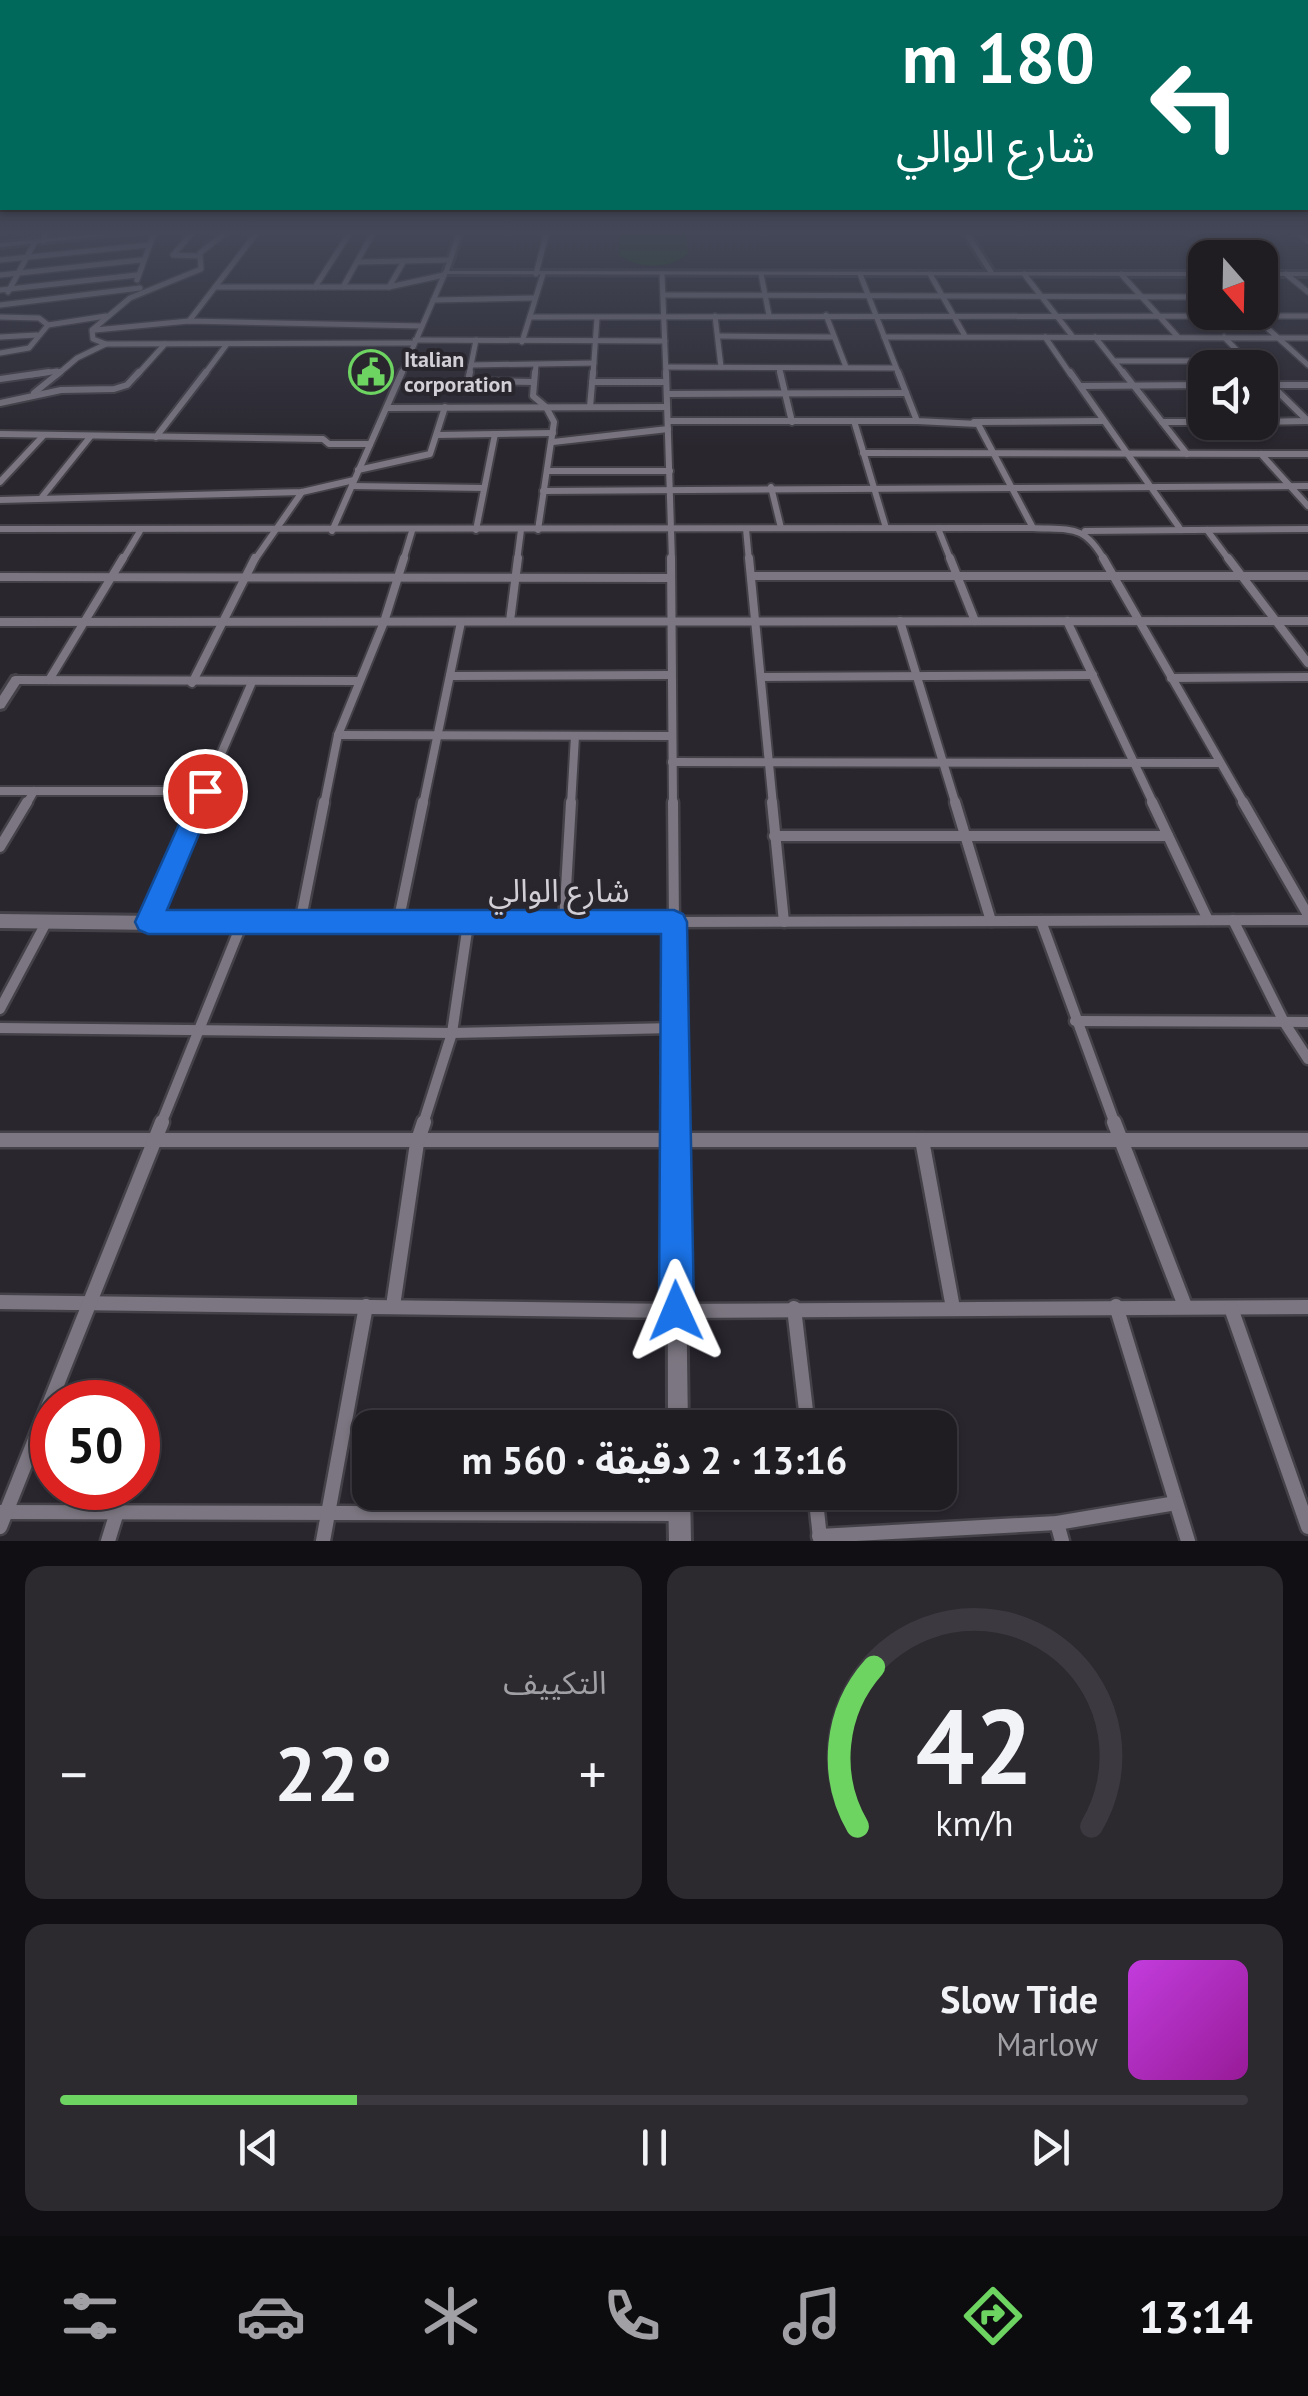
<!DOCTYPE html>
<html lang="ar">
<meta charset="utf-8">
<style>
:root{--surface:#1f1c22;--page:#2c292f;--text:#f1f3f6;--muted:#a1a1a5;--line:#3c3a40;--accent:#6dd361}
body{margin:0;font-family:"PT Sans","Noto Sans Arabic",sans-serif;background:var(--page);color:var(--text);direction:rtl;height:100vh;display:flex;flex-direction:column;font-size:38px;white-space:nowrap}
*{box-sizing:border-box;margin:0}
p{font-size:32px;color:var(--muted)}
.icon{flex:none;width:55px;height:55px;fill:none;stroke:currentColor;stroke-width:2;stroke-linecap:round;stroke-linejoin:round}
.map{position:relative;height:1541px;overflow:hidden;direction:ltr}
.sheet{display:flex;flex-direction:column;gap:25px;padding:25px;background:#110f13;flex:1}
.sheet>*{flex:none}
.guide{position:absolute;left:0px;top:0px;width:1310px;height:210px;box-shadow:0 2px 8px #0004,0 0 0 2px var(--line);direction:rtl;background:#00695c;color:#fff;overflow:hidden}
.needle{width:65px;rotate:160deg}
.buttons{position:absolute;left:1188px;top:240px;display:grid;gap:20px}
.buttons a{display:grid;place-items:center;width:90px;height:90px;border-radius:20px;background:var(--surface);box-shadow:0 2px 8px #0004,0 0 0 2px var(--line);font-size:50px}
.speed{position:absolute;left:30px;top:1380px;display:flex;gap:20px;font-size:50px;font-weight:700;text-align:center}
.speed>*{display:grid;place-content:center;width:130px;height:130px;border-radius:50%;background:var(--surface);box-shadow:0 2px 8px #0004,0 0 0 2px var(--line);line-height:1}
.speed .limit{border:15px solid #d22;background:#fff;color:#111}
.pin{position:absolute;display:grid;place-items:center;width:85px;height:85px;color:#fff;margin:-42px;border:5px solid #fff;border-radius:50%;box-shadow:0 2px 10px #0007}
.me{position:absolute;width:110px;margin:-55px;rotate:359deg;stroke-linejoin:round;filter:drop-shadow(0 0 8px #0008)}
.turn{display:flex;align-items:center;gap:35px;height:210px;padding:0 50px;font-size:45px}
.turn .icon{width:130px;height:130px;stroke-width:2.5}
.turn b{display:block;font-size:70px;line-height:85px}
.big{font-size:75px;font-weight:700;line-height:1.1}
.sheet .tile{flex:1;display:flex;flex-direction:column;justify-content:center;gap:15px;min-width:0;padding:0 35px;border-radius:20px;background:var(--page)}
.sheet .dial{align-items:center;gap:0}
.dial svg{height:260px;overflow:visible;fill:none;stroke:var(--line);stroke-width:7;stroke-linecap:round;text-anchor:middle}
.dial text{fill:var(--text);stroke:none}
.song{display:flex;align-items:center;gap:30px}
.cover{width:120px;height:120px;border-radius:15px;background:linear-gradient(135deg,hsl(290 70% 55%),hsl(300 70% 35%))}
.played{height:10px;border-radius:5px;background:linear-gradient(90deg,var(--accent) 25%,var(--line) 25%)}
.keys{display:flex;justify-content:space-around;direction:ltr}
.heat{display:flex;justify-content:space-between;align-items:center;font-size:55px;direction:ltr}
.sheet .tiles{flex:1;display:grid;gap:25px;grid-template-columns:1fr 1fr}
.tile:last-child{grid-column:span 2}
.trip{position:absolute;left:352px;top:1410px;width:605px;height:100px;border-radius:20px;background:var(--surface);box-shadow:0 2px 8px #0004,0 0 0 2px var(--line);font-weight:700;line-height:100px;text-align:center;direction:rtl}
.tab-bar{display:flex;height:160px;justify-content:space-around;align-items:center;background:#0c0b0e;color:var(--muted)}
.tab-bar .icon{width:70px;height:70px}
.tab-bar .selected{color:var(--accent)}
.tab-bar b{font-size:45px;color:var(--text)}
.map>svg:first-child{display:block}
.green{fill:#174412}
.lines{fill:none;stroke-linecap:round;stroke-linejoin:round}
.street-far4-casing{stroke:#444148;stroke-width:8}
.street-far3-casing{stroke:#444148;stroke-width:10}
.street-far2-casing{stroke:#444148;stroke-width:12}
.street-far1-casing{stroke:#444148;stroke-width:15}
.street-casing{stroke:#444148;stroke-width:19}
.secondary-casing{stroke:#444148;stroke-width:6}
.street-far4{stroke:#7b7681;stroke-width:5}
.street-far3{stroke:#7b7681;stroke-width:6}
.street-far2{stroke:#7b7681;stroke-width:8}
.street-far1{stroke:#7b7681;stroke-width:10}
.street{stroke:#7b7681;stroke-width:14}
.secondary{fill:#7b7681;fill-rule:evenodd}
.route{fill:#1a73e8;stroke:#114b97;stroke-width:2.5}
.labels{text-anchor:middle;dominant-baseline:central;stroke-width:8;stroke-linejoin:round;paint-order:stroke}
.far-poi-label{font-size:22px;font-weight:bold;fill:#d2d0d6;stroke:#29262e;text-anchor:start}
.near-street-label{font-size:32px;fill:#d2d0d6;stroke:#29262e}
</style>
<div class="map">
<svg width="1308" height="1541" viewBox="0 0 1308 1541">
<rect width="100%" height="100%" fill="#29262e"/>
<path class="green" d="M620,231H686L688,254C669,270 638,269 619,255Z"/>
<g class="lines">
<g class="street-far4-casing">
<g id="street-far4">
<polyline points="194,231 173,255 199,256"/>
<polyline points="228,231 200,253 201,269 130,298 92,330 93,339 106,344 414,343"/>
<polyline points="1295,231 1308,241"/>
<polyline points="43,241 46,231"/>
<polyline points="0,260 148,245"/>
<polyline points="358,262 449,260"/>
<polyline points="536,274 547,231"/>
<polyline points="662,274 666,375"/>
<polyline points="761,274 769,315"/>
<polyline points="860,274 899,375"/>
<polyline points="930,274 965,336"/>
<polyline points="1024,274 1073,337"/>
<polyline points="1121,274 1178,337"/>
<polyline points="1286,274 1308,292"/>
<polyline points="0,275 141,260"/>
<polyline points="137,280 155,231"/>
<polyline points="215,287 389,287 444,275"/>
<polyline points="315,287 351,231"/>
<polyline points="343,287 374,231"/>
<polyline points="389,287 404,261"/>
<polyline points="0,290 137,275"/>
<polyline points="8,292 35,242"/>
<polyline points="663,295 1205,297"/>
<polyline points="433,300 535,298"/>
<polyline points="0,305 140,288"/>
<polyline points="826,315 846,367"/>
<polyline points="715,316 721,367"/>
<polyline points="0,317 39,318 48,325 29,348 0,353"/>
<polyline points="530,317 1308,316"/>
<polyline points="1255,317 1308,365"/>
<polyline points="189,321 258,231"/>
<polyline points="48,325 106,316"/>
<polyline points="95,330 189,321 422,326"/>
<polyline points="718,336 833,337"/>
<polyline points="0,337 37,335"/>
<polyline points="884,337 1308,338"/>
<polyline points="1045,337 1071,375"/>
<polyline points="1095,337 1125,375"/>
<polyline points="1224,337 1254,368"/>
<polyline points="415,340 665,341"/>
<polyline points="522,342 543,274"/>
<polyline points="1114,361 1247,361"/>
<polyline points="471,365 594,363"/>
<polyline points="666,367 896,368"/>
<polyline points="779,368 781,375"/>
<polyline points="31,375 57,371"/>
<polyline points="57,375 77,358 106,344"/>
<polyline points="137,375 165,344"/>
<polyline points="204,375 227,344"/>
<polyline points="401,375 445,273"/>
<polyline points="469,375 476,340"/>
<polyline points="535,375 536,365"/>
<polyline points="593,375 597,318"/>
</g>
</g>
<g class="street-far3-casing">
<g id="street-far3">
<polyline points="470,372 468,381 533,382"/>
<polyline points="535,372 533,396 546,407 554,422 538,530"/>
<polyline points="666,372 672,561"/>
<polyline points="780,372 792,422"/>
<path d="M898,372L917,421L978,424L1033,528C1072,530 1084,524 1105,561"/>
<polyline points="1070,372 1181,530"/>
<polyline points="1123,372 1187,454"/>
<polyline points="1260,374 1308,421"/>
<polyline points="0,379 49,372"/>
<polyline points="592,382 666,382"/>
<polyline points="1260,385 1308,385"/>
<polyline points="1081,386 1205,385"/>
<polyline points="34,393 60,372"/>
<polyline points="667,394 906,393"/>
<polyline points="0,403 61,390 114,389 127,385 139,372"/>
<polyline points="590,407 593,372"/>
<polyline points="388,408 667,407"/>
<polyline points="668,421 917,421"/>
<polyline points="854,421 886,528"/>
<polyline points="974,422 1102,421"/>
<polyline points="1162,422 1205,422"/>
<polyline points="1260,422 1307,421"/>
<polyline points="0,434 323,439 329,444 370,444"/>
<polyline points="437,435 553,433"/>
<polyline points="156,437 206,372"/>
<polyline points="553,442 668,429"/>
<polyline points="863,453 1308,454"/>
<polyline points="1261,454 1308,506"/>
<polyline points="358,470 430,454 445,407"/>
<polyline points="549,471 670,471"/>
<polyline points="0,482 43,436"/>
<polyline points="352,486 484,488"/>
<polyline points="771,487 781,528"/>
<polyline points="543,491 1308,486"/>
<polyline points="42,497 90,437"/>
<polyline points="0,500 302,492 354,480"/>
<polyline points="938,528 951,561"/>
<polyline points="0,529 1033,528"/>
<polyline points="746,529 749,561"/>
<polyline points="476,530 495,434"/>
<polyline points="1207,530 1230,561"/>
<polyline points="332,531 402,372"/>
<polyline points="1085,531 1308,529"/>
<polyline points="122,561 140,531"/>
<polyline points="254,561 302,492"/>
<polyline points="403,561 412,531"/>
<polyline points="517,561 521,530"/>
</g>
</g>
<g class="street-far2-casing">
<g id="street-far2">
<polyline points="671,558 673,805"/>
<polyline points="749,558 773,805"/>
<polyline points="950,558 975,621"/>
<polyline points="1103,558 1245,805"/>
<polyline points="1228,558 1308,663"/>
<polyline points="752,576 1308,576"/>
<polyline points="0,577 670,578"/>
<polyline points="510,621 518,558"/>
<polyline points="900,621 956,805"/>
<polyline points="1067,621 1154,805"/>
<polyline points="0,622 1308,621"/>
<polyline points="450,676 671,675"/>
<polyline points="761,677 1093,675"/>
<polyline points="1171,678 1308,677"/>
<polyline points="16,680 359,681"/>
<polyline points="49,680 123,558"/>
<polyline points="192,683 255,558"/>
<polyline points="338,735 671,736"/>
<polyline points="672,762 1220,763"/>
<polyline points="0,791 205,791"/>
<polyline points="26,805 34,791"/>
<polyline points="199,805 252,682"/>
<polyline points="324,805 338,735 384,622 404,558"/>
<polyline points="423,805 461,622"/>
<polyline points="571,805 575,736"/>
</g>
</g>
<g class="street-far1-casing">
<g id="street-far1">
<polyline points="673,802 674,922 1308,920"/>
<polyline points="772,802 784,922"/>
<polyline points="955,802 991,921"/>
<polyline points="1152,802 1208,920"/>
<polyline points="1243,802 1308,915"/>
<polyline points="774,836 1168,836"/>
<polyline points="0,847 27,802"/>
<polyline points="1233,920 1284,1022 1308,1059"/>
<polyline points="1041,921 1115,1124"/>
<polyline points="149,922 200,802"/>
<polyline points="300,923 324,802"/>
<polyline points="398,923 423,802"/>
<polyline points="564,923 571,802"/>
<polyline points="0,1009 47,921"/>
<polyline points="1075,1021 1308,1022"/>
<polyline points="0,1028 452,1033 673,1028"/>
<polyline points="161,1124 242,923"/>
<polyline points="423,1124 452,1033 468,924"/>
</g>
</g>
<g class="street-casing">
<g id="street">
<polyline points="1114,1122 1185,1306"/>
<polyline points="0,1140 1308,1140"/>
<polyline points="922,1140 953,1308"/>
<polyline points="0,1302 676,1311 1308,1307"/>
<polyline points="393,1306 417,1143 424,1122"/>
<polyline points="1116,1306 1188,1541"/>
<polyline points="794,1308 808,1428"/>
<polyline points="1231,1308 1308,1527"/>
<polyline points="815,1492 820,1538"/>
<polyline points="0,1512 677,1514"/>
<polyline points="1057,1523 1062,1541"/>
<polyline points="0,1527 162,1122"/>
<polyline points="819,1536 1057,1523 1176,1503"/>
<polyline points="108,1541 117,1512"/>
<polyline points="323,1541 366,1306"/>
</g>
</g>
<g class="secondary-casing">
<g id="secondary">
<polygon points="127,231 150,231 0,247 0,243"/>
<polygon points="457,231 463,231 449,271 988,272 962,231 968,231 994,272 1205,272 1205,276 443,274"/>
<rect x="1260" y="272" width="48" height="4"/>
<polygon points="16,676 22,680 4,708 0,709 0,696 12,677"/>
<polygon points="0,914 327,918 674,915 679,917 681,922 688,1428 668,1428 667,929 327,932 0,928"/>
<polygon points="668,1492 690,1492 691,1541 669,1541"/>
</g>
</g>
<use href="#street-far4" class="street-far4"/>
<use href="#street-far3" class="street-far3"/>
<use href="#street-far2" class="street-far2"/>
<use href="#street-far1" class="street-far1"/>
<use href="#street" class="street"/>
<use href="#secondary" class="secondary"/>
</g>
<linearGradient id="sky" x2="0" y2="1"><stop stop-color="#171519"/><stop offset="0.52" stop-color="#434757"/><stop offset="1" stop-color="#434757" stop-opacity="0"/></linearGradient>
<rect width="1308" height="447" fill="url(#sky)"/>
<polygon class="route" points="205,782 213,784 217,791 167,910 674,910 683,914 687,922 694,1311 689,1324 676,1329 664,1324 659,1311 661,934 148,934 139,930 135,922 194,791 197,784"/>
<defs>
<g id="civic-ring" transform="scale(2.25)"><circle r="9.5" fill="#29262e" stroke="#6dd361" stroke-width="1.5"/><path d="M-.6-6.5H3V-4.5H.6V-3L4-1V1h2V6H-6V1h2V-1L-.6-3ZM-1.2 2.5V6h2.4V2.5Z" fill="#6dd361"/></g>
</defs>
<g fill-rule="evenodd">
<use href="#civic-ring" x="371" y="372"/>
</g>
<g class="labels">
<g class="far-poi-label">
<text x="404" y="359">Italian<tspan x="404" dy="25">corporation</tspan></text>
</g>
<g class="near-street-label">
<text x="559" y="890">شارع الوالي</text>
</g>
</g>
</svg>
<div class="buttons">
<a><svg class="needle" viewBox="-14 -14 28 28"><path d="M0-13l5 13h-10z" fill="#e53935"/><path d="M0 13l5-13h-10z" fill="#a1a1a5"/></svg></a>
<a><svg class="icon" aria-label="sound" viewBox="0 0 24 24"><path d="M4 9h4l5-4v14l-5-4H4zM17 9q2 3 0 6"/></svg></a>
</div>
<div class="speed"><div class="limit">50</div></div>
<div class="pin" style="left:205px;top:791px;background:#d93025"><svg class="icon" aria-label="arrive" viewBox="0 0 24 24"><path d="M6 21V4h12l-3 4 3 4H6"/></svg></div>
<svg class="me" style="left:676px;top:1311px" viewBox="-20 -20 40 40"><path d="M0-17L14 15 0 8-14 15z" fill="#1a73e8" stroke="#fff" stroke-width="4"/></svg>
<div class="trip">13:16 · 2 دقيقة · 560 m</div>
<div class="guide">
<div class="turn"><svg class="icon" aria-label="left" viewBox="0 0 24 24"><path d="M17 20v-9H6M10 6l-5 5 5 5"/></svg><div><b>180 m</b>شارع الوالي</div></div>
</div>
</div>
<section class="sheet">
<div class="tiles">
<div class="tile dial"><svg viewBox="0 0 100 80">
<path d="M14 69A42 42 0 1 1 86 69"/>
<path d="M14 69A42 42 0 0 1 19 20" stroke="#6dd361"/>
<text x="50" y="56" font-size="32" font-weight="700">42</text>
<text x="50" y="72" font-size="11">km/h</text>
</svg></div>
<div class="tile"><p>التكييف</p>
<div class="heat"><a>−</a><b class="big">22°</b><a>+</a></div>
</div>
<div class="tile">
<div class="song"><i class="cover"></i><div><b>Slow Tide</b><p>Marlow</p></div></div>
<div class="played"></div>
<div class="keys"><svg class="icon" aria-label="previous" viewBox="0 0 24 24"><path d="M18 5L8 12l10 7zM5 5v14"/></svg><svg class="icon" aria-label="pause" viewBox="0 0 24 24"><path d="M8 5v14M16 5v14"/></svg><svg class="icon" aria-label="next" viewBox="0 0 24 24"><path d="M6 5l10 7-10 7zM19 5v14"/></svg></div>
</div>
</div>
</section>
<nav class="tab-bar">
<b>13:14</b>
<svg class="icon selected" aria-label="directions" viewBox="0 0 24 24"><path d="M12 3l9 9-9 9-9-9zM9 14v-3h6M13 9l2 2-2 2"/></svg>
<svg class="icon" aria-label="music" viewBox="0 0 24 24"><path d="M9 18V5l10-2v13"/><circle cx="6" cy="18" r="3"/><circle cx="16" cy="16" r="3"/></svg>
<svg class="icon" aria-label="phone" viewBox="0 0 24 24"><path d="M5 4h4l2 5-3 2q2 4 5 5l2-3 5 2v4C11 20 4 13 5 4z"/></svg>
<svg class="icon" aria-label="climate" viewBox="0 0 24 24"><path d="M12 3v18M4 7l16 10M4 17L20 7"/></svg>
<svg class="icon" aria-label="car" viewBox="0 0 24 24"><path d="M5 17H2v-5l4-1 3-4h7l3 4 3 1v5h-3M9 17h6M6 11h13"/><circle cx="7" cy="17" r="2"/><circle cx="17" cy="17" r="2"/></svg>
<svg class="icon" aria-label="filters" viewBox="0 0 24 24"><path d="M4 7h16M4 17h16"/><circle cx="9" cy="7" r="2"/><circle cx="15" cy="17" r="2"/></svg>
</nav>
